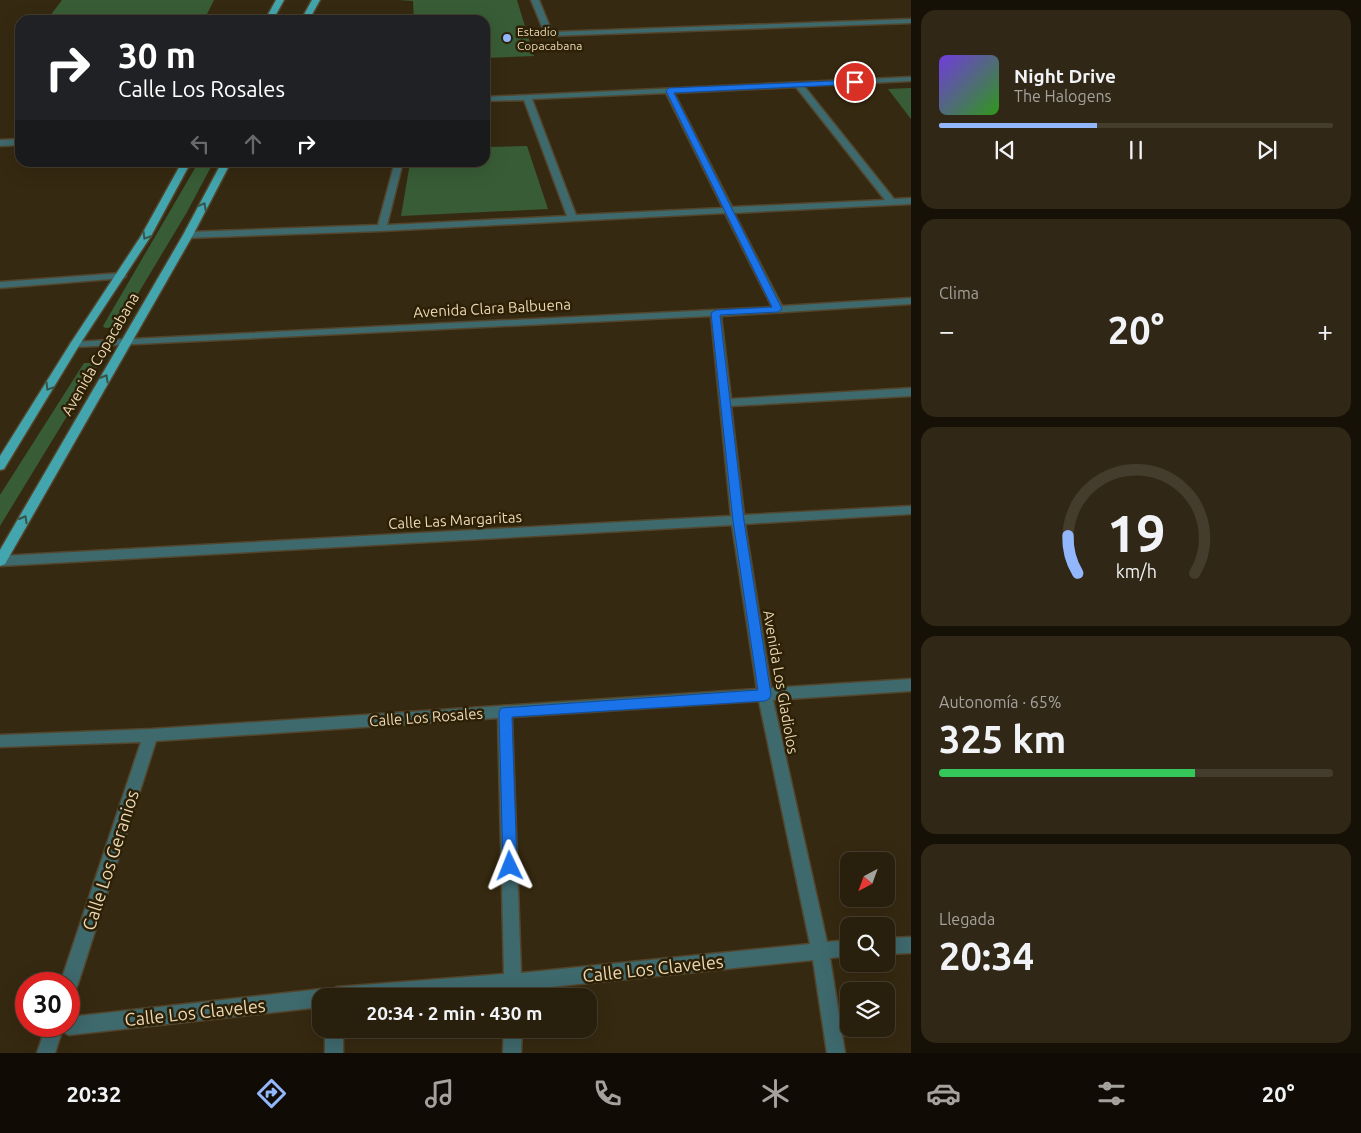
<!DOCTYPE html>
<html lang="es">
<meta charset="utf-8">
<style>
:root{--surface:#281f0d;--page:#302716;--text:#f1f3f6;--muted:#a5a29d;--line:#443d2e;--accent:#93b7fd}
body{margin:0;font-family:Ubuntu,sans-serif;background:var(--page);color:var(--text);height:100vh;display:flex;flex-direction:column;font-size:19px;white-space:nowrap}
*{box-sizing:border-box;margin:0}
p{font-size:16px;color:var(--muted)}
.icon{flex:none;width:28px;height:28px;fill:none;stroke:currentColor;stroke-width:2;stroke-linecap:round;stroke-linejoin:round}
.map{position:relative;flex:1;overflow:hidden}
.details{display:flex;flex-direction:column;gap:10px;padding:10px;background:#161107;width:450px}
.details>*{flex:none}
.guide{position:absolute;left:15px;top:15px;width:475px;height:152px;border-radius:15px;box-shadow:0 5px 20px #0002,0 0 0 1px var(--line);background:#202124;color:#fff;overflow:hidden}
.needle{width:32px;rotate:221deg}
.controls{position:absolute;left:840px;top:852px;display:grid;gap:10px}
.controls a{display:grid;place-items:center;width:55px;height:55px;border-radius:10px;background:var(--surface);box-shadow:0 5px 20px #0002,0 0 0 1px var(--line);font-size:25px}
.speed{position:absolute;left:15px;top:972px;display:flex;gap:10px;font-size:25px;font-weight:700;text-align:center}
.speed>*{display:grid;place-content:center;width:65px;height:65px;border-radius:50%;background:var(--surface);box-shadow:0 5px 20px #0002,0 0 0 1px var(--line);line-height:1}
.speed .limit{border:8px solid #d22;background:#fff;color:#111}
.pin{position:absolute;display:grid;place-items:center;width:42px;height:42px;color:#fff;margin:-21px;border:2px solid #fff;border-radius:50%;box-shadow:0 1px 5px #0007}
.me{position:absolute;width:55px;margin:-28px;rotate:358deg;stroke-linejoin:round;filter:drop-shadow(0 0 4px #0008)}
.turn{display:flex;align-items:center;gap:18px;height:105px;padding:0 20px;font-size:22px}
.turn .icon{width:65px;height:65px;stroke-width:2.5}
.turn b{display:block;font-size:35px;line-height:42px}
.lanes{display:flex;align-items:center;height:48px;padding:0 20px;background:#0003;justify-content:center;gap:25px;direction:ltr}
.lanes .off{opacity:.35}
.big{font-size:38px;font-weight:700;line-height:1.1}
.details .card{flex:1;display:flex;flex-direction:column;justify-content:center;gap:8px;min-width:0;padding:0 18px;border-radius:15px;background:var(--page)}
.details .dial{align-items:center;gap:0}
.dial svg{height:130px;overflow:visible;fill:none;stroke:var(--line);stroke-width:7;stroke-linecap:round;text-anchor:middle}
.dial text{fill:var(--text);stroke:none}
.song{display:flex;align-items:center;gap:15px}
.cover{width:60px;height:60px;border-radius:8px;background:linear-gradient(135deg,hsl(260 70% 55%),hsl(110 70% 35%))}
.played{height:5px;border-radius:2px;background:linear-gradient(90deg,var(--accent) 40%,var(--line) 40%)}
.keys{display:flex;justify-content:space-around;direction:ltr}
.heat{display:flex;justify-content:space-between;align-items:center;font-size:28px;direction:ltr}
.charge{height:8px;border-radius:4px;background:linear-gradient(90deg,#34c759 65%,var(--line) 0)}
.trip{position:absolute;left:312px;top:988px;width:285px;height:50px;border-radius:15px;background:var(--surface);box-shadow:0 5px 20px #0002,0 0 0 1px var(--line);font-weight:700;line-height:50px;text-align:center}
.menu{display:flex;height:80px;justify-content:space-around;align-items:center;background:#100c05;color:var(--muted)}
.menu .icon{width:35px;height:35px}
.menu .current{color:var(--accent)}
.menu b{font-size:22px;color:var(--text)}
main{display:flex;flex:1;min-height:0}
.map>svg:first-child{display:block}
.green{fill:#385d36}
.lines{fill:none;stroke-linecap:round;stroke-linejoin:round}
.minor-casing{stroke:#53452b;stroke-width:3}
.major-casing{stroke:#53452b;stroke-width:3}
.minor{fill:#3e696d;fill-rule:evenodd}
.major{fill:#43a5ad;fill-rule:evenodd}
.oneway{stroke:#355549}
.route{fill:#1a73e8;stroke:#114b97}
.poi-dot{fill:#93b7fd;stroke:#2c2007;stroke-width:2}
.labels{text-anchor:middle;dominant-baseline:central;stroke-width:5;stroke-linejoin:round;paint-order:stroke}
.far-poi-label{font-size:12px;fill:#ecd8b3;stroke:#2c2007;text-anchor:start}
.street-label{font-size:15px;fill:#ecd8b3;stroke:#2c2007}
.near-street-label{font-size:18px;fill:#ecd8b3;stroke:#2c2007}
</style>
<main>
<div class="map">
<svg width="911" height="1053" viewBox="0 0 911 1053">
<rect width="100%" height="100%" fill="#362911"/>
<g class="green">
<polygon points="62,0 214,0 204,20 47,20"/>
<polygon points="399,0 517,0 534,56 485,58 485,20 414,20 413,1"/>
<polygon points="911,88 911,119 888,89"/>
<polygon points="527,146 548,209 401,216 410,163 485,162 485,147"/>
<polygon points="198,163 213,163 187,212 118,327 105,328 103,326"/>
<polygon points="84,363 93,363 97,367 0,526 0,495"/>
</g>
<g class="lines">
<g class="minor-casing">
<g id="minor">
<polygon points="531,0 539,0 552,32 911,19 911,23 549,36 545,34"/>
<path d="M911,77V81L804,86L894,199L911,198V204L734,213L782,306L911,298V304L721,316L731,399L911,388V396L731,406L744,515L911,506V514L745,524L771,688L911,679V691L773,700L827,942L849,940V956L830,958L845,1053H827L813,960L521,990L522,996H504V991L443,996H321V1007L69,1035L62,1031L55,1053H37L46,1026H69V1017L321,989L327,992L329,995L331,990L337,987L504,974L498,718L156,741L78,984L75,990L69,993V984H60L141,742L0,747V735L151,729L757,689L732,525L0,566V556L731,516L711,316L75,347L70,344L71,342L772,307L725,213L382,231L188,238L183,235L188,232L378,225L395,162H403L387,225L567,216L524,100L485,101V97ZM796,87L885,200L732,207L674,93ZM666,93L723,208L576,215L532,99ZM759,701L810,944L521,973L512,717Z"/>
<polygon points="20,139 20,145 0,146 0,140"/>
<polygon points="121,273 126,276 124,278 0,288 0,282"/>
<polygon points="911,937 911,953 886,954 886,938"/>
<rect x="325" y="1029" width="18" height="24"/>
<polygon points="504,1029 522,1029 521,1053 503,1053"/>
</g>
</g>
<g class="major-casing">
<g id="major">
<polygon points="276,0 284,0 273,20 265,20"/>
<polygon points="312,0 320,0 309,20 301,20"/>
<polygon points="182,162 191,162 151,236 80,344 4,469 0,470 0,456 70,344 141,236"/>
<polygon points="222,162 231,162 193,235 5,564 0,566 0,550 183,235"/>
</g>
</g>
<use href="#minor" class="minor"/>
<use href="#major" class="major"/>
</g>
<defs><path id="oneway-chevron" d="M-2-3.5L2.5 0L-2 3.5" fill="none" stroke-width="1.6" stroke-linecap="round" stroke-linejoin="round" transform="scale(1.25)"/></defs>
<g class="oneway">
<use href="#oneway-chevron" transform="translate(203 206) rotate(-61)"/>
<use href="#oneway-chevron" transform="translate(146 236) rotate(121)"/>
<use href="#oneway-chevron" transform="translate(105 378) rotate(-60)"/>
<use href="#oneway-chevron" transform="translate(49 387) rotate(122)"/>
<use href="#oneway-chevron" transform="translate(24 519) rotate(-60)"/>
</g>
<polygon class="route" points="855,80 859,82 858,84 674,93 782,309 778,312 720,315 744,521 771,695 769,699 765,701 512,717 517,866 515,871 510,873 505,871 503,866 499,712 501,708 758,690 733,521 711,313 716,310 772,307 666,91 669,88"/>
<circle class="poi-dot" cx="507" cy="38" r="5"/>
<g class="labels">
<g class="far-poi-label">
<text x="517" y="31">Estadio<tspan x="517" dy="14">Copacabana</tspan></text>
</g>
<g class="street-label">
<text transform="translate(492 308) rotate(-3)">Avenida Clara Balbuena</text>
<text transform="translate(100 354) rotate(-60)">Avenida Copacabana</text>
<text transform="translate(455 520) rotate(-3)">Calle Las Margaritas</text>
<text transform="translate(781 682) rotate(80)">Avenida Los Gladiolos</text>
<text transform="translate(426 717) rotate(-4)">Calle Los Rosales</text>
</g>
<g class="near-street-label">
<text transform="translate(110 860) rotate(-72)">Calle Los Geranios</text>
<text transform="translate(653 968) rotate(-6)">Calle Los Claveles</text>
<text transform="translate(195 1012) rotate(-6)">Calle Los Claveles</text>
</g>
</g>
</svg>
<div class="controls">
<a><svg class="needle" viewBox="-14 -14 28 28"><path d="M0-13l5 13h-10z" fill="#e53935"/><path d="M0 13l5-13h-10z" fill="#a5a29d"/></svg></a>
<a><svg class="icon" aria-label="search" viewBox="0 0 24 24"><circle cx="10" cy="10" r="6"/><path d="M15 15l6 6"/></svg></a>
<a><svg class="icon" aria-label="layers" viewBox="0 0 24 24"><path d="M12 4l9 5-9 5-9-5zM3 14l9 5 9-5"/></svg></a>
</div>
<div class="speed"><div class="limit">30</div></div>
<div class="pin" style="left:855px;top:82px;background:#d93025"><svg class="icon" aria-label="arrive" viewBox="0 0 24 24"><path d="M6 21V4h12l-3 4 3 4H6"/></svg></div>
<svg class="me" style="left:510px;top:866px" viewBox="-20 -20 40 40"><path d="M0-17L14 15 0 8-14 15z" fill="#1a73e8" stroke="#fff" stroke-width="4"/></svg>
<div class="trip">20:34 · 2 min · 430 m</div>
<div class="guide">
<div class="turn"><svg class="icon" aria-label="right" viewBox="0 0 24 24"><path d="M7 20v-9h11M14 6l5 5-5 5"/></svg><div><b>30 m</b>Calle Los Rosales</div></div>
<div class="lanes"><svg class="icon off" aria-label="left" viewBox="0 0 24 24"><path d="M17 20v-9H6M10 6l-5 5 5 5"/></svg><svg class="icon off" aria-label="ahead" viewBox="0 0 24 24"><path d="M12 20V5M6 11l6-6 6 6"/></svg><svg class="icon" aria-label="right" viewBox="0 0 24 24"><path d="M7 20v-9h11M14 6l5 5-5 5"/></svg></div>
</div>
</div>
<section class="details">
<div class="card">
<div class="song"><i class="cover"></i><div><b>Night Drive</b><p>The Halogens</p></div></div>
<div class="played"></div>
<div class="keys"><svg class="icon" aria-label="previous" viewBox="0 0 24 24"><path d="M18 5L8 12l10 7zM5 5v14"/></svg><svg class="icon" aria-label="pause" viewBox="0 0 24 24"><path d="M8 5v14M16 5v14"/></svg><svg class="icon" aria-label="next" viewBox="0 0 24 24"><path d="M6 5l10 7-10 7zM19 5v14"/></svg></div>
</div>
<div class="card"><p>Clima</p>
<div class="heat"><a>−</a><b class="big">20°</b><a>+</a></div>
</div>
<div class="card dial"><svg viewBox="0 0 100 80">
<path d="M14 69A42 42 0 1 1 86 69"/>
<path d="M14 69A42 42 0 0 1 8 46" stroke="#93b7fd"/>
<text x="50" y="56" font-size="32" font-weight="700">19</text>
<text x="50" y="72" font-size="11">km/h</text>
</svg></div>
<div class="card"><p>Autonomía · 65%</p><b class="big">325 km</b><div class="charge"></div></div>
<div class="card"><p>Llegada</p><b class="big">20:34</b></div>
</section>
</main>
<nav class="menu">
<b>20:32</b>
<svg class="icon current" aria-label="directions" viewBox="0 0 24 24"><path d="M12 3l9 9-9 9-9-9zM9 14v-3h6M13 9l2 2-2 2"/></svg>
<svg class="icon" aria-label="music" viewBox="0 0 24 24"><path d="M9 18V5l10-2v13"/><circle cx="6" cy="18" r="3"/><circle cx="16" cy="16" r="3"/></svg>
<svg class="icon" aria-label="phone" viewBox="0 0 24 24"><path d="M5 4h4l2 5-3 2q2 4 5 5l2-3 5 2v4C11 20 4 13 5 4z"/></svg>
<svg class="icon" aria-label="climate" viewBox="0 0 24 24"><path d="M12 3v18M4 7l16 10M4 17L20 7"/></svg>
<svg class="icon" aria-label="car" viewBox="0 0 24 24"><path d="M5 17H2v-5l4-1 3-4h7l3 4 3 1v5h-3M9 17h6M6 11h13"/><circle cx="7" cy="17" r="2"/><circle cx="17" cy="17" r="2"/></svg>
<svg class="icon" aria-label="filters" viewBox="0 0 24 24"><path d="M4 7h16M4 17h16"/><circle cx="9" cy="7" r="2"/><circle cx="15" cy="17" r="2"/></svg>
<b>20°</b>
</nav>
